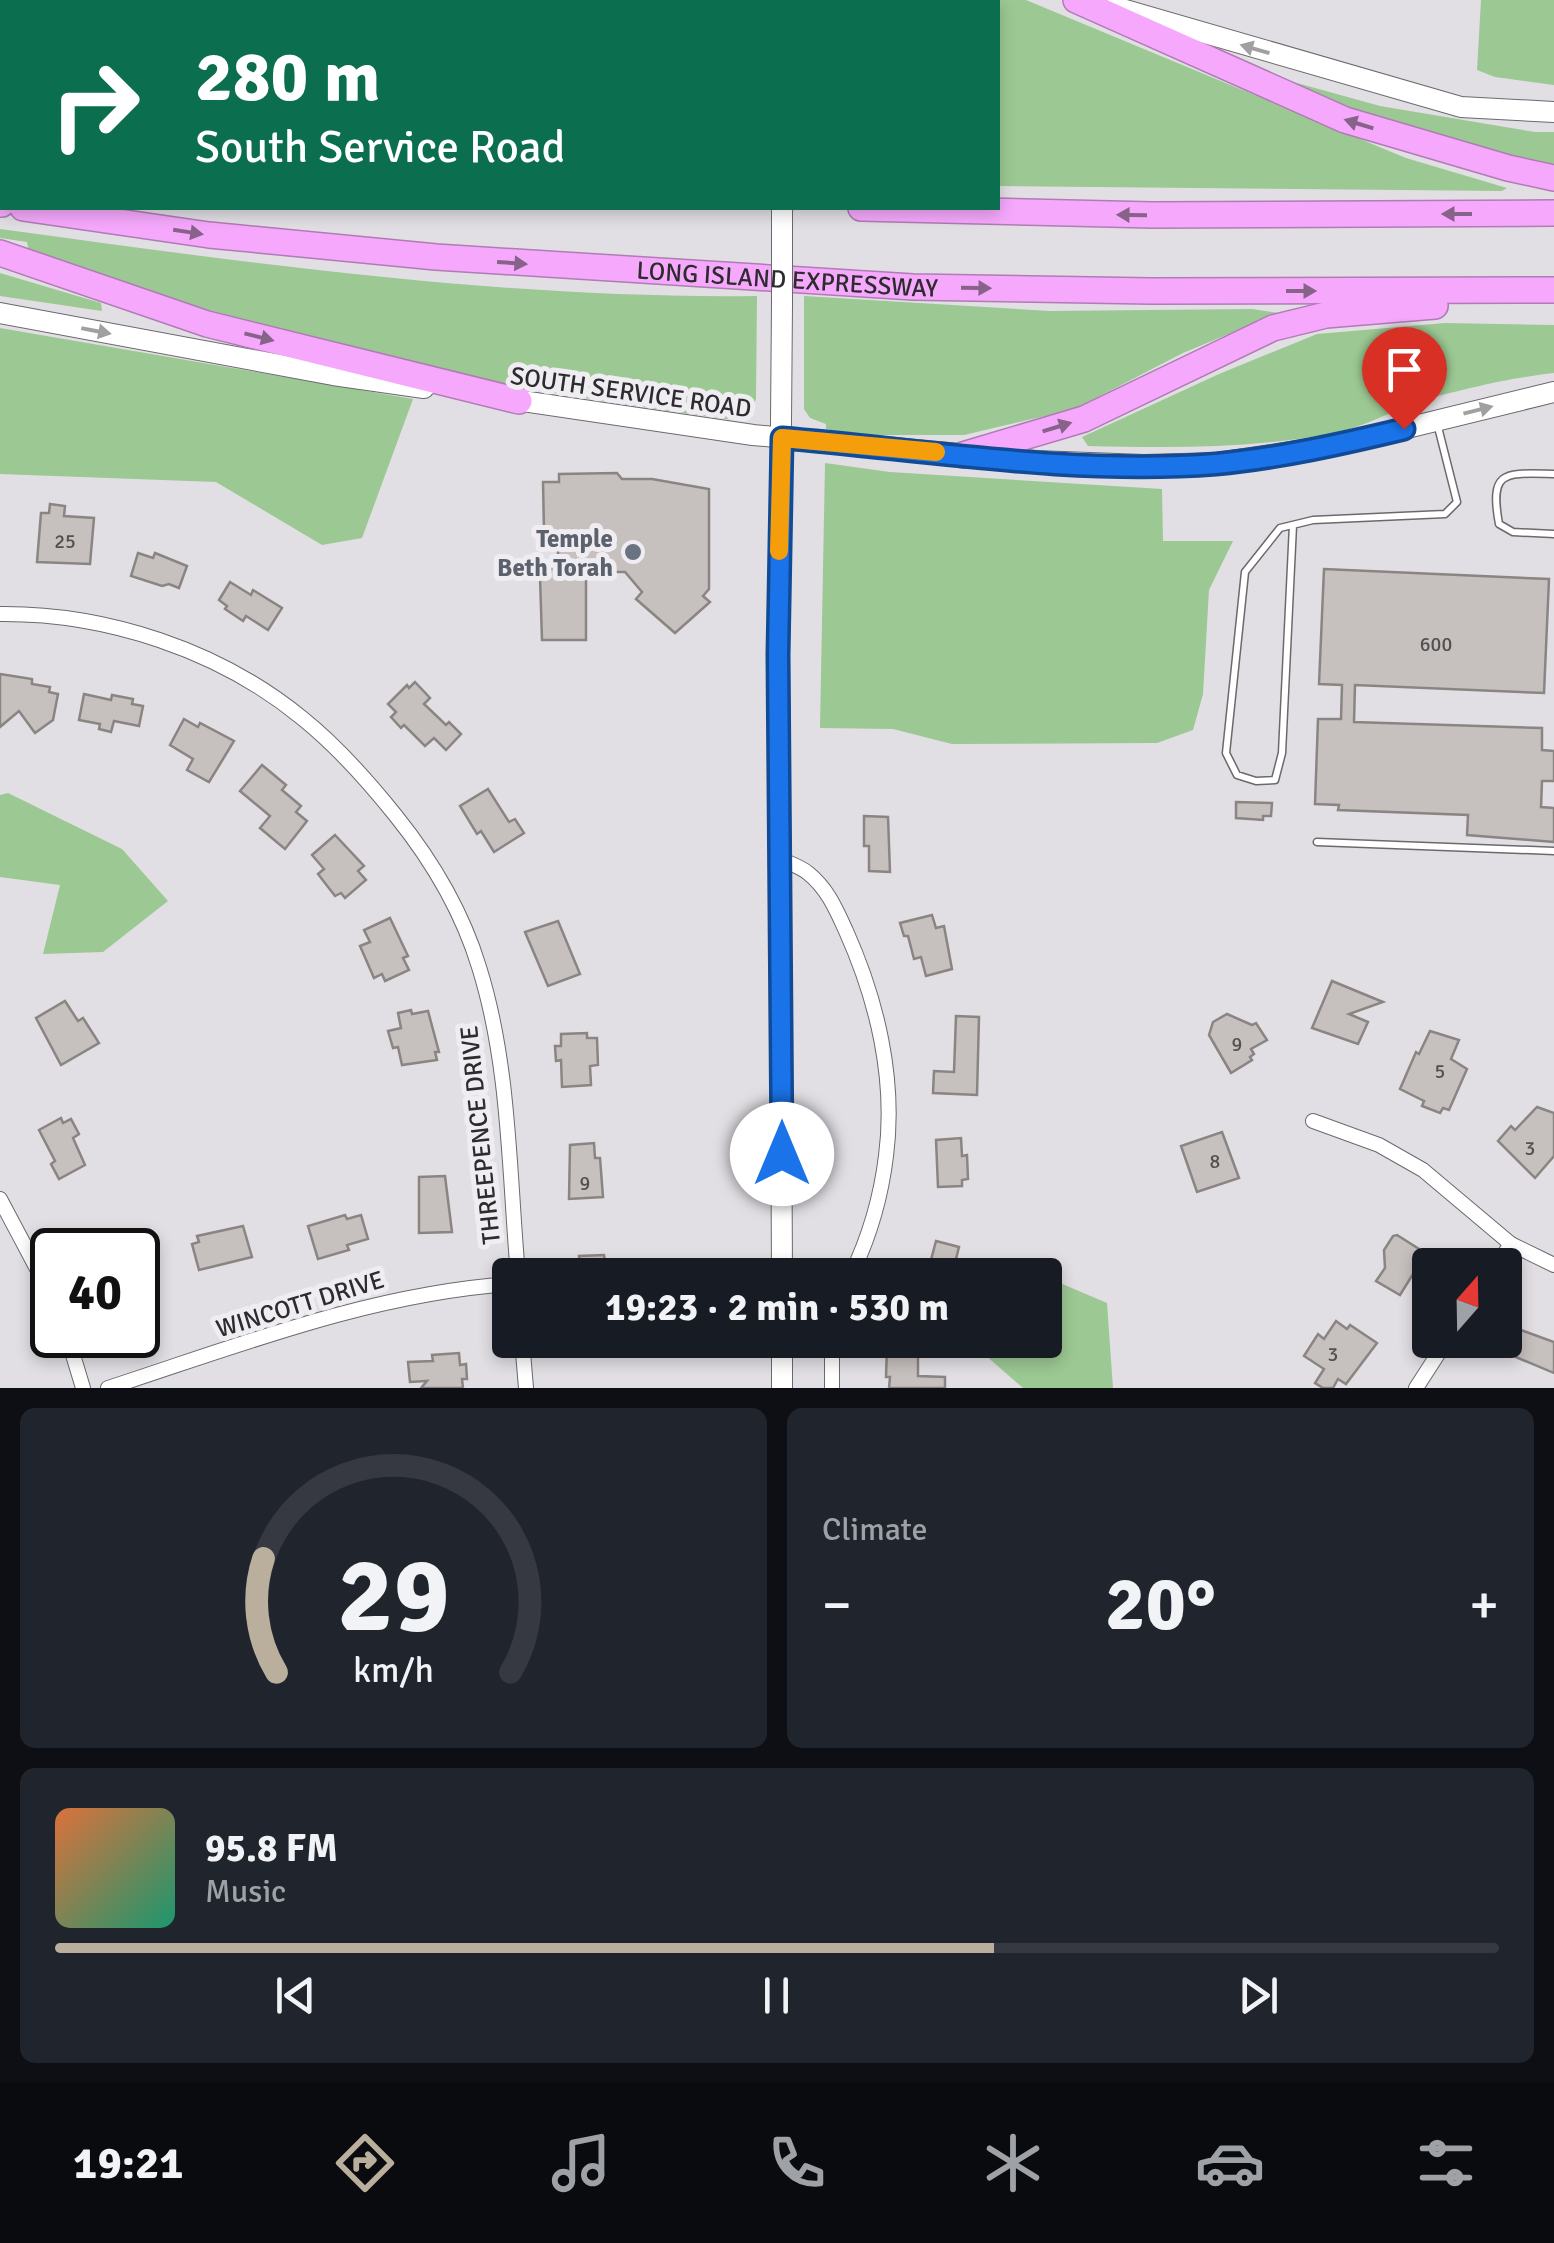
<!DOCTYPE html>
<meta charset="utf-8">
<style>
:root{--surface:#171b24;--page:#20242c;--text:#f1f3f6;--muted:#9ea1a6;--line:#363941;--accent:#baae9c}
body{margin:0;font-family:Signika,sans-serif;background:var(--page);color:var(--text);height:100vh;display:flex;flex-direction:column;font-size:38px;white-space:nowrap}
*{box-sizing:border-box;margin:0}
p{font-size:32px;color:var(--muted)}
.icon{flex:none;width:55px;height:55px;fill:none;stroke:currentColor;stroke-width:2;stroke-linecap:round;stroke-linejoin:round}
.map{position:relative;height:1388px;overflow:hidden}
.side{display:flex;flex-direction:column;gap:20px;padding:20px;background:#0d0f14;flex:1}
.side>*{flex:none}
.banner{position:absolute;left:0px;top:0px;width:1000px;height:210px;box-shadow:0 5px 15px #0003;background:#0b6e4f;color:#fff;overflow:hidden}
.needle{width:65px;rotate:20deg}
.buttons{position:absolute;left:1412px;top:1248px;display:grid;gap:20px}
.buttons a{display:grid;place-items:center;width:110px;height:110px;border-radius:10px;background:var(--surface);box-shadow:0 5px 15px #0003;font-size:50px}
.speed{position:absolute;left:30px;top:1228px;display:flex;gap:20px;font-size:50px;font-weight:700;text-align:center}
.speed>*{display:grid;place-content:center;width:130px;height:130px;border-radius:50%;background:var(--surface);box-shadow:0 5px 15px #0003;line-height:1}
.speed .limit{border:5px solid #111;border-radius:15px;background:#fff;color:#111}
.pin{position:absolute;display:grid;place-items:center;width:85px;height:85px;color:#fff;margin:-102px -42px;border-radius:50% 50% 50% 0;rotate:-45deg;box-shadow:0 0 10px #0007}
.pin .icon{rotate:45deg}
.me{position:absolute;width:110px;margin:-55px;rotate:0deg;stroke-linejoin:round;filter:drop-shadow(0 0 8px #0008)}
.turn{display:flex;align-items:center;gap:35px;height:210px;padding:0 30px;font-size:45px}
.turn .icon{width:130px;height:130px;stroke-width:2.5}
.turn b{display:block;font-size:70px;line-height:85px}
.big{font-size:75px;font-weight:700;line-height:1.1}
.side .tile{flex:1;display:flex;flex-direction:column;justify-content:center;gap:15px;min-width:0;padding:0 35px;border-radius:15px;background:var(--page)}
.side .dial{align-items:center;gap:0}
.dial svg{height:260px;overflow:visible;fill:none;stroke:var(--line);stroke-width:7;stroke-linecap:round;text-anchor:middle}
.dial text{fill:var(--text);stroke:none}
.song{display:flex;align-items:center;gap:30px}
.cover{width:120px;height:120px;border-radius:15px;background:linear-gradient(135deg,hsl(20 70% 55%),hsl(160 70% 35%))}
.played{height:10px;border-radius:5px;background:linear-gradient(90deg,var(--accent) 65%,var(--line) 65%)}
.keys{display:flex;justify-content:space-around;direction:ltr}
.heat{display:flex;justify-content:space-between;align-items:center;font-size:55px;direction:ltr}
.side .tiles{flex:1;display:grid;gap:20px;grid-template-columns:1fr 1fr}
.tile:last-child{grid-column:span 2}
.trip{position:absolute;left:492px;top:1258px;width:570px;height:100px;border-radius:10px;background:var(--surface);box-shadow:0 5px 15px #0003;font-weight:700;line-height:100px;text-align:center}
.dock{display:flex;height:160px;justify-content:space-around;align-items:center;background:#090b0e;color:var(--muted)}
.dock .icon{width:70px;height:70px}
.dock .active{color:var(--accent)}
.dock b{font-size:45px;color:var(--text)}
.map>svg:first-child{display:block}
.green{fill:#9cc893}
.building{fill:#c6c0be;stroke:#8a8582;stroke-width:2.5}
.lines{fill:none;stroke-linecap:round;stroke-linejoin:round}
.lane-casing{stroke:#6b696d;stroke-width:9}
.street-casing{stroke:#6b696d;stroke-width:16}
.secondary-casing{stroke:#6b696d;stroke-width:22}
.highway-casing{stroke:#af7cb4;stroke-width:28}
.lane{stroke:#fff;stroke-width:6}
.street{stroke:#fff;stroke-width:14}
.secondary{stroke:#fff;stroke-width:20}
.highway{stroke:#f6a8fc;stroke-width:25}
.secondary-bridge-casing{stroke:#6b696d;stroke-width:22;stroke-linecap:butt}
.secondary-bridge{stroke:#fff;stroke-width:20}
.oneway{fill:#a0a0a0}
.oneway2{fill:#87638a}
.route-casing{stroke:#114b97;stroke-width:25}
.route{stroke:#1a73e8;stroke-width:18}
.slow{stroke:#f59e0b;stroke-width:18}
.worship-dot{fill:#6b7280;stroke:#efedf1;stroke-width:4}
.labels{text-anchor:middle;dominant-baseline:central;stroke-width:10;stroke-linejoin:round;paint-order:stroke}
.number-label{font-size:20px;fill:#525051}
.street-label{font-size:25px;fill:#2c2b2d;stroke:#efedf1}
.worship-label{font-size:25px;font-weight:bold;fill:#5b616d;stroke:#efedf1;text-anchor:end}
</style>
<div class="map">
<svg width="1554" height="1388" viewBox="0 0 1554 1388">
<rect width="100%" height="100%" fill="#e2dfe4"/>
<g class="green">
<polygon points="802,0 1026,0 1406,158 1507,188 1502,191 998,186 998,2"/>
<polygon points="1481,0 1554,0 1554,85 1495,77 1477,70"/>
<polygon points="1257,72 1380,106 1535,132 1554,132 1554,166 1460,149 1312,98"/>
<path d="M0,229C250,263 504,299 757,296L756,399L751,410L737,415L735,420C576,399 418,372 264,329C185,308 108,282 30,258L27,242L0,238Z"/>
<polygon points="0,273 101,303 102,311 0,296"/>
<polygon points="804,296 1049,311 1252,309 1279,313 1183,353 1075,409 964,435 859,435 826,429 826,424 810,418 804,409"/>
<path d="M1445,323L1554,325V373C1515,377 1457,390 1419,402C1390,412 1364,427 1333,433C1253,449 1169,448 1088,446L1082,437L1219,374L1317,334Z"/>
<polygon points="0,328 413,399 362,538 322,545 216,482 0,474"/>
<polygon points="825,463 890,472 1162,489 1163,541 1233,541 1209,590 1203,694 1193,730 1157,743 952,744 893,729 820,728"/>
<polygon points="8,793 122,849 168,901 103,952 43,954 60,885 0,877 0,795"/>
<polygon points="1053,1280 1107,1303 1113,1388 1023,1388 968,1340 1045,1340 1045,1284"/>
</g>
<g class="building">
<polygon points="617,473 622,479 652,479 709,489 709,589 703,596 710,602 675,633 636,599 642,592 625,572 586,572 586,640 542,640 540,577 545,577 545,569 558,569 558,532 544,532 543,482 559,482 559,474"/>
<polygon points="50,504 65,506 64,516 94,518 90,564 37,562 41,513 49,513"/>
<polygon points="138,553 153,558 155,553 187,566 179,588 169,584 162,586 131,576"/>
<polygon points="1324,569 1549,579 1544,693 1355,685 1354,722 1542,728 1542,750 1554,751 1554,781 1542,781 1541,807 1554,808 1554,842 1467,835 1468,815 1338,810 1339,805 1315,804 1318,719 1341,719 1342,685 1319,684"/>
<polygon points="230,582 251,595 253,590 282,608 268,630 246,616 243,621 225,609 227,606 219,600"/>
<polygon points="0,674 32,679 32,684 50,687 49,692 58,694 53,720 35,733 19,711 0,727"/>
<polygon points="415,682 430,698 424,704 446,725 449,722 461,734 446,750 434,738 425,746 404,725 401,728 391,717 396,712 388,704 407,685 409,688"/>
<polygon points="84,694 111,700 112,695 133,699 132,704 143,706 139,726 114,721 111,732 99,729 100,724 79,720"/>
<polygon points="184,719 198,727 200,723 234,741 209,782 187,770 193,759 170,745"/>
<polygon points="262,765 286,785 282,790 301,806 296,812 307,821 285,849 260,828 270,816 240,791"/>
<polygon points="488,789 509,822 515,819 524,833 494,852 481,831 477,834 460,806"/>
<polygon points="1236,802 1272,803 1271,816 1263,816 1263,820 1236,818"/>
<polygon points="864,816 888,817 890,872 869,871 869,846 864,846"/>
<polygon points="335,835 364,866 358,871 366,880 345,898 341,893 335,896 318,874 324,869 312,855"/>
<polygon points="932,915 936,928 944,926 952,969 926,976 921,957 914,959 908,936 904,936 900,923"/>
<polygon points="390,918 408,956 403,958 409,970 385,981 382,974 374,978 360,946 370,942 364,930"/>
<polygon points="558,921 580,974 548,986 525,932"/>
<polygon points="1332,981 1383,1002 1349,1014 1368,1022 1358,1044 1312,1028"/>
<polygon points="65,1001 78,1021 83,1018 99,1043 61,1065 36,1018"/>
<polygon points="411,1010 412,1014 428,1011 439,1052 435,1052 437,1060 402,1065 398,1047 393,1048 388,1031 401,1028 398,1013"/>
<polygon points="1227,1014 1252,1025 1256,1023 1267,1040 1251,1049 1254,1054 1250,1057 1252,1060 1231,1073 1209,1035 1213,1022"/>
<polygon points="956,1016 979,1017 977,1095 933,1093 934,1071 954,1072"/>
<polygon points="1430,1031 1459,1040 1451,1059 1467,1069 1449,1110 1443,1108 1440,1113 1422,1106 1424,1101 1400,1089 1416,1052 1419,1054"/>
<polygon points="587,1033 587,1038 597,1038 598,1065 590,1066 591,1085 562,1087 561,1060 556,1061 555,1046 561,1046 561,1034"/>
<polygon points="1537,1107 1554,1113 1554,1156 1535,1178 1498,1141 1511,1126 1515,1130"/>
<polygon points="61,1118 63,1123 71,1119 79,1134 73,1138 85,1165 59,1179 51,1164 55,1161 39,1130"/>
<polygon points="1222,1132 1239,1178 1197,1192 1181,1146"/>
<polygon points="961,1138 962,1156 967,1155 968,1179 962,1180 962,1186 938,1187 936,1140"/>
<polygon points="594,1143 595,1158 600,1158 603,1197 569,1199 570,1145"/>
<polygon points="445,1176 452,1232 419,1233 419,1177"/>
<polygon points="345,1215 347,1219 361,1215 368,1239 347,1245 349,1250 318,1259 308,1226"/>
<polygon points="243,1226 252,1257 199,1270 192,1244 199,1242 197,1236"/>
<polygon points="1397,1235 1430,1256 1418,1277 1413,1274 1400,1295 1376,1281 1385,1268 1384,1250 1393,1236"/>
<polygon points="936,1241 959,1247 952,1275 927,1275"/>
<polygon points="604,1255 605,1261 613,1261 614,1275 580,1275 579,1256"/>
<polygon points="1336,1321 1347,1329 1350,1325 1377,1343 1346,1384 1338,1379 1333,1388 1323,1388 1315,1383 1324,1369 1304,1356 1318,1334 1324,1339"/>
<polygon points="1521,1330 1554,1342 1554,1373 1511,1355"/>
<polygon points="887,1346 918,1347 918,1376 945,1377 945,1388 889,1388 890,1377 886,1377"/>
<polygon points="459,1353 460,1365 466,1364 467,1379 462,1379 463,1388 421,1388 427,1381 410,1382 408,1362 433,1361 432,1355"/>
</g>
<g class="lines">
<g class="lane-casing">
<g id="lane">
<path d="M1554,474C1505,473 1489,469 1499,524L1513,532L1554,534"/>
<polyline points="1293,525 1282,753 1275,780 1256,781 1237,775 1226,753 1245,572 1280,528 1313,520 1445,514 1457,502 1438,427"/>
<polyline points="1317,842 1554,851"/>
</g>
</g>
<g class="street-casing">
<g id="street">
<path d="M0,614C106,613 219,650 302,718C337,746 368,781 396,816C433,862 462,911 479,967C510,1065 509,1174 518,1275"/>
<path d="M780,859C789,863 801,867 808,873C827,888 836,909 846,931C877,1000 896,1079 886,1156C881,1197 869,1238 851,1275"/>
<polyline points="1313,1121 1379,1145 1423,1170 1511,1244 1554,1265"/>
<polyline points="0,1199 52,1297"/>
<polyline points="1497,1265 1511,1244"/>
<polyline points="67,1335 83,1388"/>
<polyline points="522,1340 526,1388"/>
<path d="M108,1388C240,1345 370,1294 510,1284"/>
<polyline points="832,1388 832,1340"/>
<polyline points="1416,1388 1447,1340"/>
</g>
</g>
<g class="secondary-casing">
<g id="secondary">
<polyline points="778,0 778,2"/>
<polyline points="359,2 370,0"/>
<polyline points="1115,7 1461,107 1554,112"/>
<polyline points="0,46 2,47"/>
<polyline points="0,313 333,375 424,388"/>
<polyline points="508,399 753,435 1036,461 1144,465 1217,463 1337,445 1554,392"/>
<polyline points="782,1275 779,655 782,304"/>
<polyline points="782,1340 782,1388"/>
</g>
</g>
<g class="highway-casing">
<g id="highway">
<polyline points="1076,0 1345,120 1508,168 1554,178"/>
<polyline points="503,2 508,0"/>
<polyline points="0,113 2,113"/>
<polyline points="0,131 2,131"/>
<polyline points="0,204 2,204"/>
<path id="s1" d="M23,208L209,235L436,257L913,287L1151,291L1554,290"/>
<polyline points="861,208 1152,215 1554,213"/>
<polyline points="0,253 207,324 519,401"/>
<polyline points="963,455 1084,419 1273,328 1326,315 1435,306"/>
</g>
</g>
<use href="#lane" class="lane"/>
<use href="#street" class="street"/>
<use href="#secondary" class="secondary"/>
<use href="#highway" class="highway"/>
<g class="secondary-bridge-casing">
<polyline id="secondary-bridge" points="782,208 782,304"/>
</g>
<use href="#secondary-bridge" class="secondary-bridge"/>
</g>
<defs><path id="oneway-solid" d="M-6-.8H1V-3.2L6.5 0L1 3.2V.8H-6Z" transform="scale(2.5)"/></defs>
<g class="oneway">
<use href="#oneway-solid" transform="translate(1255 49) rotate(-164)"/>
<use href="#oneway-solid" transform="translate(96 331) rotate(11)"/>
<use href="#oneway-solid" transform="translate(1478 410) rotate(-14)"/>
</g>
<g class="oneway2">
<use href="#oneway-solid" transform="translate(1359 124) rotate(-163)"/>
<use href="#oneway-solid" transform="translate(1457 214) rotate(180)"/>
<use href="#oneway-solid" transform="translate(1132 215) rotate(-179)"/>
<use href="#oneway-solid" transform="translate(188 232) rotate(9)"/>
<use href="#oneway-solid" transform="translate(512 263) rotate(4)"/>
<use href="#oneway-solid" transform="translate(976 288) rotate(1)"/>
<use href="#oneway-solid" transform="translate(1301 291)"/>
<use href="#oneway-solid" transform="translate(259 337) rotate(14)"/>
<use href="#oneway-solid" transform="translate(1057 427) rotate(-17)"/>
</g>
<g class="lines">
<g class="route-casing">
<path id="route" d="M782,1154L778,655L782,438C925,450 1072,475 1216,464C1279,458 1342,444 1404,429"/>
</g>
<use href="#route" class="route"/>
<polyline class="slow" points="779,551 782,438 936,452"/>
</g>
<circle class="worship-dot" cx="633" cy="552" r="10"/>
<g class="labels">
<g class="number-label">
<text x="65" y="541">25</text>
<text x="1436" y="644">600</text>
<text x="1237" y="1044">9</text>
<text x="1440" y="1071">5</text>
<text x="1530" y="1148">3</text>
<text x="1215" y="1161">8</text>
<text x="585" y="1183">9</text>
<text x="1333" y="1354">3</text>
</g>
<g class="street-label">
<text stroke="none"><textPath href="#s1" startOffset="768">LONG ISLAND EXPRESSWAY</textPath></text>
<text transform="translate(631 392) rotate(8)">SOUTH SERVICE ROAD</text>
<text transform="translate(480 1135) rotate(-96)">THREEPENCE DRIVE</text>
<text transform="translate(300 1304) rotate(-17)">WINCOTT DRIVE</text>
</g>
<g class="worship-label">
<text x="613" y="538">Temple<tspan x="613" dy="29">Beth Torah</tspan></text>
</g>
</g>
</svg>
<div class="buttons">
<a><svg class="needle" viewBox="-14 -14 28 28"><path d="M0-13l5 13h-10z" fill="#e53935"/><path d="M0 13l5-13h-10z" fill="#9ea1a6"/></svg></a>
</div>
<div class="speed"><div class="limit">40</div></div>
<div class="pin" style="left:1404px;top:429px;background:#d93025"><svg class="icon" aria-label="arrive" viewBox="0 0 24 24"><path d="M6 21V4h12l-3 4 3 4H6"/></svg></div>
<svg class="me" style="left:782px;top:1154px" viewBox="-20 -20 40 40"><circle r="19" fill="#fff"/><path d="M0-13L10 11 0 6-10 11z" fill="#1a73e8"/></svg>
<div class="trip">19:23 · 2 min · 530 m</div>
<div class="banner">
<div class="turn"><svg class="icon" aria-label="right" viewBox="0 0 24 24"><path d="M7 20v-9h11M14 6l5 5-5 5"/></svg><div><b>280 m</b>South Service Road</div></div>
</div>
</div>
<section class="side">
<div class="tiles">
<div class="tile dial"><svg viewBox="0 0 100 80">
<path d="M14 69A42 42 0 1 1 86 69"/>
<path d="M14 69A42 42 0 0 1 10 34" stroke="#baae9c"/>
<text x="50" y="56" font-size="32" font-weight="700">29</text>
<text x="50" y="72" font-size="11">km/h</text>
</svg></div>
<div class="tile"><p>Climate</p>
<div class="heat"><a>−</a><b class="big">20°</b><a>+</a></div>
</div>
<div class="tile">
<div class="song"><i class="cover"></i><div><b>95.8 FM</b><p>Music</p></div></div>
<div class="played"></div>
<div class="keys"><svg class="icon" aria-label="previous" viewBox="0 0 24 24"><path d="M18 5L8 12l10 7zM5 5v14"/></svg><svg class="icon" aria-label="pause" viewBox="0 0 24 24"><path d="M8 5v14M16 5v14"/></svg><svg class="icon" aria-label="next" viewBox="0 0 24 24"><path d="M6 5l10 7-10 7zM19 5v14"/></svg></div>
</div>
</div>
</section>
<nav class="dock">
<b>19:21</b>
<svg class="icon active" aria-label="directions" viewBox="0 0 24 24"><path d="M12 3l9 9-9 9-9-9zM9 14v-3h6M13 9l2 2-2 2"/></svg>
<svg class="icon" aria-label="music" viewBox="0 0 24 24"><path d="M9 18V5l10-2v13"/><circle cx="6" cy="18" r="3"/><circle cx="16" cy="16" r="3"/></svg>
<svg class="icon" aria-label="phone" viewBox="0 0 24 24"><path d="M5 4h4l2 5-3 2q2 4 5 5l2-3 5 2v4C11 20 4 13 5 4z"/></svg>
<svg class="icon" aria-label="climate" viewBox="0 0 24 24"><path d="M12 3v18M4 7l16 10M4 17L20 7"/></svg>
<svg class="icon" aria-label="car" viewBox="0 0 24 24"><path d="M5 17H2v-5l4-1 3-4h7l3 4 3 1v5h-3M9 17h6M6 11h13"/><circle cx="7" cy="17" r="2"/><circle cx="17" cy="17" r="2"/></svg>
<svg class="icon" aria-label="filters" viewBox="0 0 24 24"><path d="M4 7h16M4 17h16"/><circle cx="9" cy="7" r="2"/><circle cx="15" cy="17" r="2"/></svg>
</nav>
